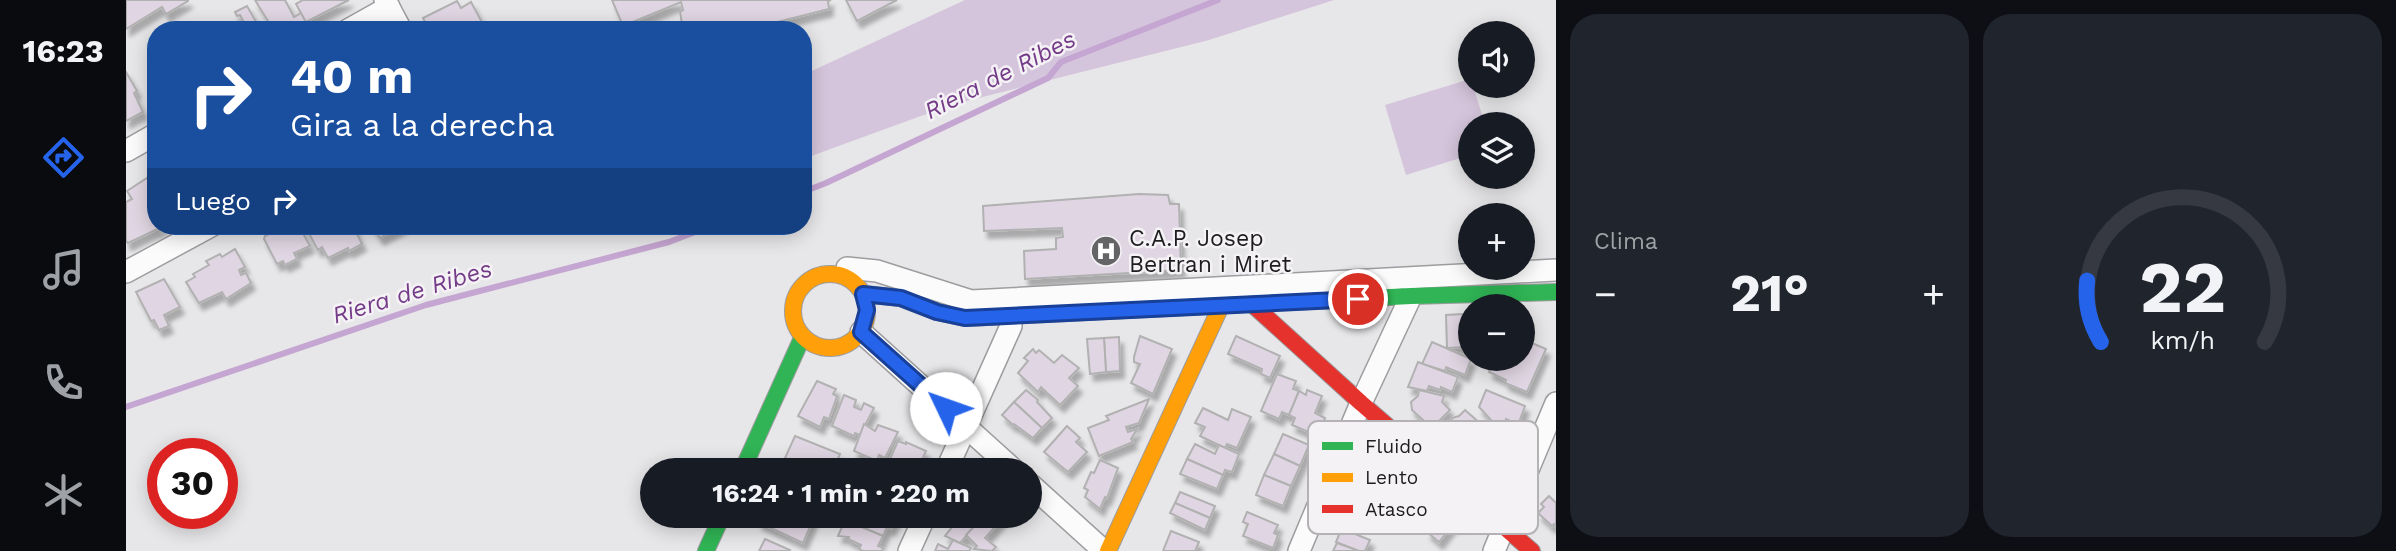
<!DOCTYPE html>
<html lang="es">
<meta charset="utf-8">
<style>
:root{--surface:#171b24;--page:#20242c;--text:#f1f3f6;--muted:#9ea1a6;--line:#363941;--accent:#2563eb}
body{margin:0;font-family:"Work Sans",sans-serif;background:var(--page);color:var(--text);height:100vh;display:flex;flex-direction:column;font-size:26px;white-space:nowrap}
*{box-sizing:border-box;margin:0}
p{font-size:23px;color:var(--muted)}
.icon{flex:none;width:38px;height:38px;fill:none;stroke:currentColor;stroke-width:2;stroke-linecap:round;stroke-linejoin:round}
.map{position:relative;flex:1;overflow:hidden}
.panel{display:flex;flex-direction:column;gap:14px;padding:14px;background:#0d0f14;width:840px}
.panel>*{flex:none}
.guide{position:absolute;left:21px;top:21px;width:665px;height:214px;border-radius:28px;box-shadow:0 4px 18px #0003;background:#1a4fa0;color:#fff;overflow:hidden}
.fabs{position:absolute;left:1332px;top:21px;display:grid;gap:14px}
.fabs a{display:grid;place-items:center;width:77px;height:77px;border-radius:50%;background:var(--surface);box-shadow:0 4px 18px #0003;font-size:35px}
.speed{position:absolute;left:21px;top:438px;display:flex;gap:14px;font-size:35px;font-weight:700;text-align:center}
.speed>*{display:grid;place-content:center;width:91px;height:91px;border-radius:50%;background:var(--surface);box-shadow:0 4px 18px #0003;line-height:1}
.speed .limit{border:10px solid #d22;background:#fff;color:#111}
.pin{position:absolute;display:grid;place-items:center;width:60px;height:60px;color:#fff;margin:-30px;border:4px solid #fff;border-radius:50%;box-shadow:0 2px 7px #0007}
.me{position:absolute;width:77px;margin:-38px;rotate:312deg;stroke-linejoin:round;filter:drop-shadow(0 0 5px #0008)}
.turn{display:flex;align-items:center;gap:24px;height:147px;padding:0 28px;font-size:32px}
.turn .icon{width:91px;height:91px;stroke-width:2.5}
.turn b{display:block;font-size:49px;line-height:60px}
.then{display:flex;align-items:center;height:66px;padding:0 28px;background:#0003;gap:14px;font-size:26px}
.big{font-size:52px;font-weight:700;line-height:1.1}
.panel .widget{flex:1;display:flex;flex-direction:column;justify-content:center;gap:10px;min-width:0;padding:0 24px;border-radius:28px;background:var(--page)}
.panel .dial{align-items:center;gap:0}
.dial svg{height:182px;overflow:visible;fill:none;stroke:var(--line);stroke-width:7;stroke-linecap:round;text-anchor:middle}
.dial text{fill:var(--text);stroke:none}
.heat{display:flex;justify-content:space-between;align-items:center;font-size:38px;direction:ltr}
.panel .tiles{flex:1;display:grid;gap:14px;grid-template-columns:repeat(2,1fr)}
.trip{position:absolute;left:514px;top:458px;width:402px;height:70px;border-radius:35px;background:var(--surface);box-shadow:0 4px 18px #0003;font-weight:700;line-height:70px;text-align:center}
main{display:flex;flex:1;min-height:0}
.menu{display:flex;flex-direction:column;width:126px;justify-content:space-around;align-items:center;background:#090b0e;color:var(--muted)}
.menu .icon{width:49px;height:49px}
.menu .on{color:var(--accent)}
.menu b{font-size:32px;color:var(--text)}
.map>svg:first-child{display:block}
.green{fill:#d5c5dc}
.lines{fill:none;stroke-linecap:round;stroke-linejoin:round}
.stream{stroke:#c5a5d1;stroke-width:6}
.building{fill:#e0d6e3;stroke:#b2b1b2;stroke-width:2;filter:url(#shadow)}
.street-casing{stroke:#9d9c9e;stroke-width:24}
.fast-casing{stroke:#9d9c9e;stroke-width:18}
.slow-casing{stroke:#9d9c9e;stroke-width:18}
.jam-casing{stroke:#9d9c9e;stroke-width:18}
.street{stroke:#fbfbfc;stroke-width:21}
.fast{stroke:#30b455;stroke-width:16}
.slow{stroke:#ff9f0a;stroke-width:16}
.jam{stroke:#e5322d;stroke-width:16}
.route-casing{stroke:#184099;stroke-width:18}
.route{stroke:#2563eb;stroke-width:12}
.labels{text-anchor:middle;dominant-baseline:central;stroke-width:5;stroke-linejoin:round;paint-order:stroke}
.poi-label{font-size:23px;fill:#1d1c1e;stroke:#f5f2f6;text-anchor:start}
.water-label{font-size:24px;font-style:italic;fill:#743c88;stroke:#f5f2f6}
.key{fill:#f5f2f6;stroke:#b4b2b5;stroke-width:2}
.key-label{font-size:19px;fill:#1d1c1e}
</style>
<main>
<nav class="menu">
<b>16:23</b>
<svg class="icon on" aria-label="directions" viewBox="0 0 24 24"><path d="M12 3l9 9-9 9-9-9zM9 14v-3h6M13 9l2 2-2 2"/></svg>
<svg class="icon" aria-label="music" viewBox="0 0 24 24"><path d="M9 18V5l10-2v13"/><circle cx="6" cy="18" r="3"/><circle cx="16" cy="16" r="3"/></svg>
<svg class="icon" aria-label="phone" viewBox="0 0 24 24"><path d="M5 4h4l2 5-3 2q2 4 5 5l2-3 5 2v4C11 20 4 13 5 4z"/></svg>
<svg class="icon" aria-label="climate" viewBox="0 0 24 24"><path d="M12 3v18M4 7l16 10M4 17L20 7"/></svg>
</nav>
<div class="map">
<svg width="1430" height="551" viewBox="0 0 1430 551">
<defs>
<filter id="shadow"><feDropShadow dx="4" dy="7" stdDeviation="2" flood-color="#0004"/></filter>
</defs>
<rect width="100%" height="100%" fill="#e7e6e8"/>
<g class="green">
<polygon points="839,0 1208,0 1083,40 825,105 677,159 677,75"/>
<polygon points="1344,79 1344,86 1347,86 1359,124 1344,124 1344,155 1280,175 1259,105"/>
</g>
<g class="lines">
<g class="stream">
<polyline points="677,192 700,183 922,78 935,62 1092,0"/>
<polyline points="0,407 300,305 543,242 585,226"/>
</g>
</g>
<g class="building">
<polygon points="0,0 62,0 62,1 40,14 36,7 0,29"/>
<polygon points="129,0 159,0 168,17 175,13 180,22 167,30 144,30 140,22 142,21"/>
<polygon points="177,0 223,0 180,22 170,4"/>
<polygon points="486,0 705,0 702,1 703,9 619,30 557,30 554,12 557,10 555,2 497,26"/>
<polygon points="720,0 771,0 731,21"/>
<polygon points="331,1 335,8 345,2 359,28 303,30 297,18"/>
<polygon points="121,6 134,29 134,30 122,30 114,15 111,16 109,12"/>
<polygon points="0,72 11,91 8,93 17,112 0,121"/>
<polygon points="21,178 26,187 30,185 30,226 38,226 2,243 0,241 0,202 6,199 1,191"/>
<polygon points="1013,194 1042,195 1044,204 1053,204 1055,270 899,279 898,251 930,249 930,238 937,237 936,228 858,231 857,206"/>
<polygon points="158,226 173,226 184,246 168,253 171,259 159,265 157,261 151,264 138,239 139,236"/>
<polygon points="184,226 220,226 221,228 227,226 236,244 223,251 222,248 202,258 196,247 192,250 180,228"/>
<polygon points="246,226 277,226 254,238"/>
<polygon points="109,249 119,267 113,270 115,275 120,273 125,283 100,299 96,292 73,303 60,282 69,277 67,274 83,265 80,261 94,254 96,257"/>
<polygon points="38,279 54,307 38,315 43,326 33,330 28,320 25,321 10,292"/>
<polygon points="1337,314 1337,319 1344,318 1344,341 1340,341 1340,347 1321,348 1320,315"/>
<polygon points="1014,336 1046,349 1027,394 1005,383 1014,364 1008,362 1008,357"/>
<polygon points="1110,336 1154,356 1144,378 1135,374 1136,369 1102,354"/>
<polygon points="993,337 994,371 980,372 978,338"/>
<polygon points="978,338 980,372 964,374 961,339"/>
<polygon points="1306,342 1345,359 1339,375 1320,367 1319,371 1296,364"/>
<polygon points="1396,342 1405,345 1406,343 1420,349 1401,392 1379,383 1380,380 1363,372 1368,359 1396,359"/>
<polygon points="907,349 910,353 913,350 928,363 936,355 953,368 943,378 952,386 934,405 915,387 912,392 892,373 902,361 898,358"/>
<polygon points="1292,362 1332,377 1326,392 1315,387 1314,390 1303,386 1301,391 1282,387"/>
<polygon points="1151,374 1170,381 1167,389 1173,391 1163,415 1156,412 1153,419 1135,411"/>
<polygon points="691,381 710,389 707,394 711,396 703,419 698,417 694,427 672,416"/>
<polygon points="900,390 912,400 911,402 926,418 916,428 888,402"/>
<polygon points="1181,390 1196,396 1189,413 1199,418 1192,436 1166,425 1169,418 1163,415 1173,391 1180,395"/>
<polygon points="1293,390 1318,396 1316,402 1324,410 1306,428 1286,410 1285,402 1292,396"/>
<polygon points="1360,390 1399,406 1392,425 1380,419 1378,426 1366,421 1353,407"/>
<polygon points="718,395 730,400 728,407 735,410 738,403 748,408 734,435 729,433 728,436 706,426"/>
<polygon points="1023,399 1013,423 1000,427 1002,432 1011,429 1005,439 1007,442 973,456 962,428 983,420 980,416"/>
<polygon points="888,402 916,428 907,438 888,424 887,425 876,415"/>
<polygon points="1077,408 1102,420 1106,409 1125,417 1111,448 1101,444 1099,448 1074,436 1079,427 1069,423"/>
<polygon points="1339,410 1357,426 1355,428 1359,432 1338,455 1316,434 1323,427 1326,418 1333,416"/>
<polygon points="738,424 749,431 752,425 772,432 759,458 753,455 751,461 728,451"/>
<polygon points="941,426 954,438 950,442 961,452 942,472 918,452"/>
<polygon points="1157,434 1183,445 1174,466 1148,454"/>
<polygon points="669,436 714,454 707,471 688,471 659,458"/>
<polygon points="772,441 780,444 780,442 800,451 791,471 765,471 769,461 764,459"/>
<polygon points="1069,444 1089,454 1093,445 1113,454 1106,472 1099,470 1097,475 1061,459"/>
<polygon points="1148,454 1174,466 1165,486 1138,475"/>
<polygon points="1061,459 1097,475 1091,489 1054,474"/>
<polygon points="974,460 992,468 981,498 979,497 974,509 959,497 962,490 958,488 965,472 968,473"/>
<polygon points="1138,475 1165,486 1157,506 1130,495"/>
<polygon points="1054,492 1089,506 1084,518 1049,503"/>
<polygon points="1423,496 1430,503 1430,527 1428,524 1426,526 1412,513 1418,507 1415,504"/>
<polygon points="1049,503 1084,518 1079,530 1044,513"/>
<polygon points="1324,506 1336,518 1331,525 1329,522 1313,542 1301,532"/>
<polygon points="1121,512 1152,525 1148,533 1152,535 1147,548 1117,536 1122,524 1117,522"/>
<polygon points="635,516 678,516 687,520 677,543 632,522"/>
<polygon points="721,516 763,516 770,519 765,529 761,527 757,536 719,520"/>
<polygon points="835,516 858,516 834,543 819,536"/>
<polygon points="858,516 875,516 877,518 859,538 870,547 866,551 848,549 851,546 840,535"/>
<polygon points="719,520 757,536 752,546 757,548 756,551 737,551 733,549 735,545 722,539 723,537 712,536"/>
<polygon points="1217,525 1226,529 1224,532 1244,540 1239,551 1233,551 1210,542"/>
<polygon points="1045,531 1073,542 1069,551 1037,551"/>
<polygon points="639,539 664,550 663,551 633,551"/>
<polygon points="827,540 845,548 843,551 809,551 812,544 822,549"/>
<polygon points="1211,543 1233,551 1207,551"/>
</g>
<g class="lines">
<g class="street-casing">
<g id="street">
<polyline points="259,0 275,30"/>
<polyline points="222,30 263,7"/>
<polyline points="0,151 30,134"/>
<polyline points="721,268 751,271 845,301 1430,270"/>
<polyline points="0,272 85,226"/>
<polyline points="735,332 889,471"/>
<polyline points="820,471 885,326 885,317"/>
<polyline points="905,485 978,551"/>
<polyline points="783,551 799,516"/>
<polyline points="1173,551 1235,403 1285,296"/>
<polyline points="1368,551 1430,403"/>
</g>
</g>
<g class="fast-casing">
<g id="fast">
<polyline points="737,294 775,298 811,312 839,318 1285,296 1430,292"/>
<polyline points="616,471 676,338"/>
<polyline points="580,551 596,516"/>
</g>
</g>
<g class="slow-casing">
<g id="slow">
<circle cx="704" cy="311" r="37"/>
<polyline points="982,551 1095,306"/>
</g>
</g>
<g class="jam-casing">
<polyline id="jam" points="1127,305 1235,403 1406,551"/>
</g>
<use href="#street" class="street"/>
<use href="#fast" class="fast"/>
<use href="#slow" class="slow"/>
<use href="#jam" class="jam"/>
</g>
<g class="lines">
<g class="route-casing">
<polyline id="route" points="820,408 735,332 741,310 737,294 775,298 811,312 839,318 1232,299"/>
</g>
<use href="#route" class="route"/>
</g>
<defs>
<g id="hospital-disc" transform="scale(1.575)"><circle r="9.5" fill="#646365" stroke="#f5f2f6"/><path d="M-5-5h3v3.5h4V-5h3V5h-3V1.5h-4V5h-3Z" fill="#fff"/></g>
</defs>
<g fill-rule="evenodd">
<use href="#hospital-disc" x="980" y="251"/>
</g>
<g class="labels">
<g class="poi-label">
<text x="1003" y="238">C.A.P. Josep<tspan x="1003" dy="26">Bertran i Miret</tspan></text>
</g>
<g class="water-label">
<text transform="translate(874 75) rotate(-27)">Riera de Ribes</text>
<text transform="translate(286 292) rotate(-17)">Riera de Ribes</text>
</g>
</g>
<rect x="1182" y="421" width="230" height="113" rx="10" class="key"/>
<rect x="1196" y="442" width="31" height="8" fill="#30b455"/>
<rect x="1196" y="473" width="31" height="9" fill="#ff9f0a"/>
<rect x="1196" y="505" width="31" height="8" fill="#e5322d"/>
<g class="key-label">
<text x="1239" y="453">Fluido</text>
<text x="1239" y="484">Lento</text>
<text x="1239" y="516">Atasco</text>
</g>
</svg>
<div class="fabs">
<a><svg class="icon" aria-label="sound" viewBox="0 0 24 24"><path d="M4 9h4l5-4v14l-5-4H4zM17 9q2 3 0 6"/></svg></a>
<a><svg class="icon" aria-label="layers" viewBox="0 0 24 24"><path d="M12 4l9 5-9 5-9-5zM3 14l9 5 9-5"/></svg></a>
<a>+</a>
<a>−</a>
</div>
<div class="speed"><div class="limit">30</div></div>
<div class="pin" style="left:1232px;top:299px;background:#d93025"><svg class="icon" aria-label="arrive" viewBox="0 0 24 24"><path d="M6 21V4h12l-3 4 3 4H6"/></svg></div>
<svg class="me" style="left:820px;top:408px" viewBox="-20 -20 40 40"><circle r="19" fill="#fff"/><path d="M0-13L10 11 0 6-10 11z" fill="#2563eb"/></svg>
<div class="trip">16:24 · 1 min · 220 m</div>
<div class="guide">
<div class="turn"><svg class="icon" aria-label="right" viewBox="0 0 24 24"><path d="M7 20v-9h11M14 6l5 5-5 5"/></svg><div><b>40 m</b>Gira a la derecha</div></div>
<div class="then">Luego<svg class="icon" aria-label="right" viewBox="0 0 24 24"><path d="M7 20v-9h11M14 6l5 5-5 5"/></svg></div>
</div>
</div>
<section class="panel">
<div class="tiles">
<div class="widget"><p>Clima</p>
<div class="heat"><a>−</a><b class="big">21°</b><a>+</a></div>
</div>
<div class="widget dial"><svg viewBox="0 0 100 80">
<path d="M14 69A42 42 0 1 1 86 69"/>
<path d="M14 69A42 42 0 0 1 8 42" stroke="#2563eb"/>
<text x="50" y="56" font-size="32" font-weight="700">22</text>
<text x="50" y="72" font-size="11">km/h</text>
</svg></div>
</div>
</section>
</main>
